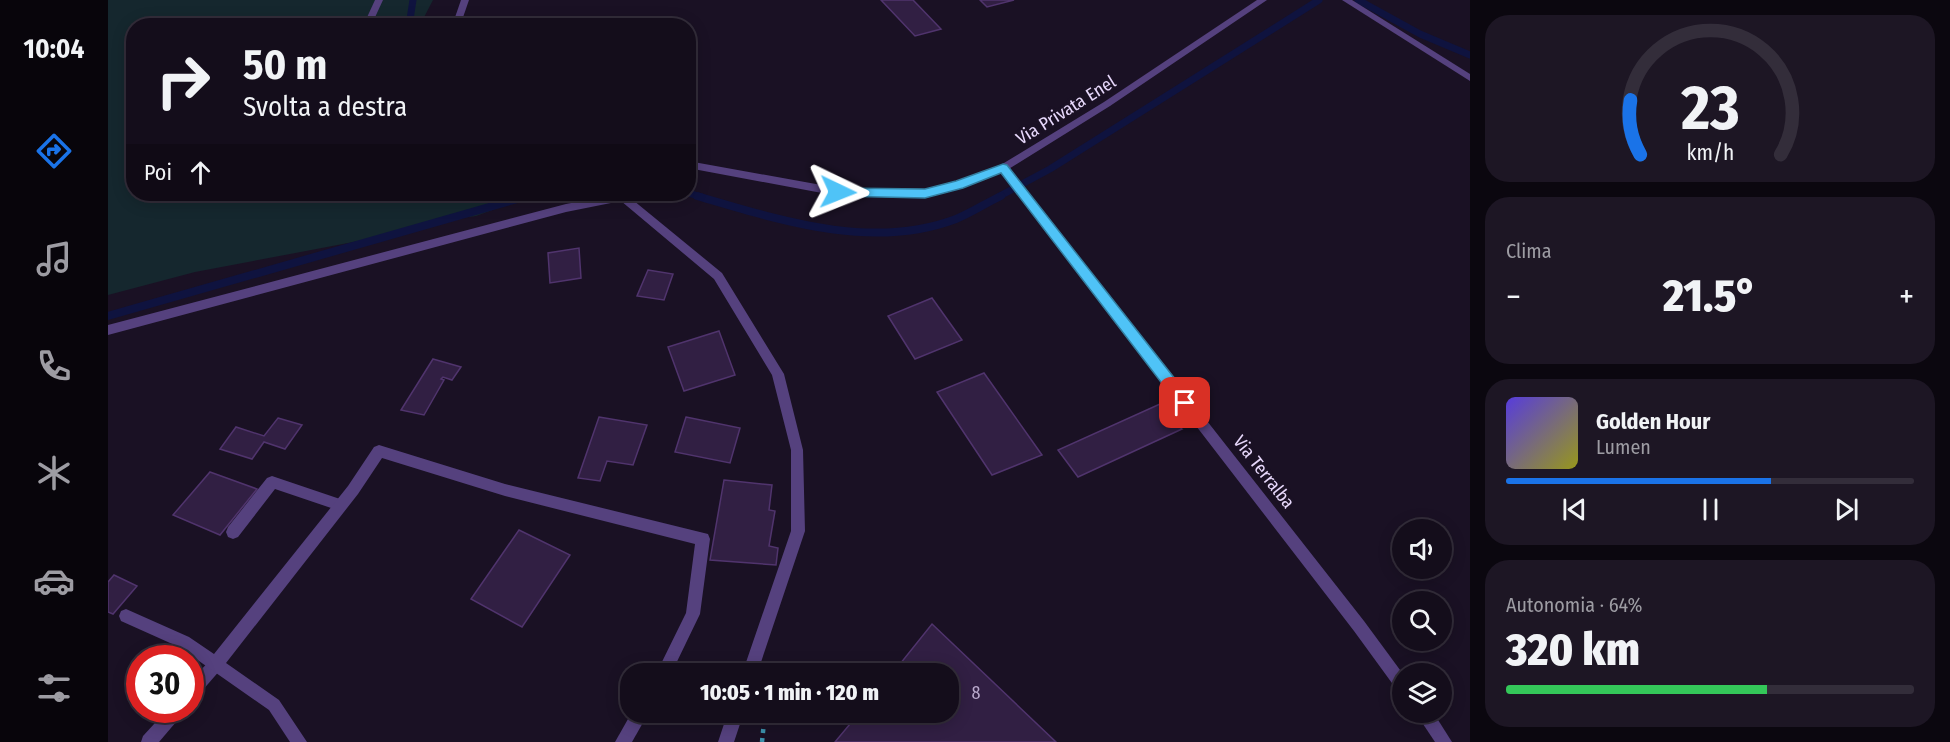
<!DOCTYPE html>
<html lang="it">
<meta charset="utf-8">
<style>
:root{--surface:#140d1b;--page:#1d1624;--text:#f1f3f6;--muted:#9d9ca3;--line:#332d3a;--accent:#1a73e8}
body{margin:0;font-family:"Fira Sans Condensed",sans-serif;background:var(--page);color:var(--text);height:100vh;display:flex;flex-direction:column;font-size:22px;white-space:nowrap}
*{box-sizing:border-box;margin:0}
p{font-size:20px;color:var(--muted)}
.icon{flex:none;width:33px;height:33px;fill:none;stroke:currentColor;stroke-width:2;stroke-linecap:round;stroke-linejoin:round}
.map{position:relative;flex:1;overflow:hidden}
.drawer{display:flex;flex-direction:column;gap:15px;padding:15px;background:#0b070f;width:480px}
.drawer>*{flex:none}
.banner{position:absolute;left:18px;top:18px;width:570px;height:183px;border-radius:24px;box-shadow:0 3px 15px #0003,0 0 0 2px var(--line);background:#140d1b;color:var(--text);overflow:hidden}
.buttons{position:absolute;left:1284px;top:519px;display:grid;gap:12px}
.buttons a{display:grid;place-items:center;width:60px;height:60px;border-radius:50%;background:var(--surface);box-shadow:0 3px 15px #0003,0 0 0 2px var(--line);font-size:30px}
.speed{position:absolute;left:18px;top:645px;display:flex;gap:12px;font-size:30px;font-weight:700;text-align:center}
.speed>*{display:grid;place-content:center;width:78px;height:78px;border-radius:50%;background:var(--surface);box-shadow:0 3px 15px #0003,0 0 0 2px var(--line);line-height:1}
.speed .limit{border:9px solid #d22;background:#fff;color:#111}
.pin{position:absolute;display:grid;place-items:center;width:51px;height:51px;color:#fff;margin:-26px;border-radius:12px;box-shadow:0 3px 9px #0006}
.me{position:absolute;width:66px;margin:-33px;rotate:92deg;stroke-linejoin:round;filter:drop-shadow(0 0 4px #0008)}
.turn{display:flex;align-items:center;gap:21px;height:126px;padding:0 18px;font-size:27px}
.turn .icon{width:78px;height:78px;stroke-width:2.5}
.turn b{display:block;font-size:42px;line-height:51px}
.then{display:flex;align-items:center;height:57px;padding:0 18px;background:#0003;gap:12px;font-size:22px}
.big{font-size:45px;font-weight:800;line-height:1.1}
.drawer .tile{flex:1;display:flex;flex-direction:column;justify-content:center;gap:9px;min-width:0;padding:0 21px;border-radius:24px;background:var(--page)}
.drawer .dial{align-items:center;gap:0}
.dial svg{height:156px;overflow:visible;fill:none;stroke:var(--line);stroke-width:7;stroke-linecap:round;text-anchor:middle}
.dial text{fill:var(--text);stroke:none}
.song{display:flex;align-items:center;gap:18px}
.cover{width:72px;height:72px;border-radius:9px;background:linear-gradient(135deg,hsl(250 70% 55%),hsl(60 70% 35%))}
.played{height:6px;border-radius:3px;background:linear-gradient(90deg,var(--accent) 65%,var(--line) 65%)}
.keys{display:flex;justify-content:space-around;direction:ltr}
.heat{display:flex;justify-content:space-between;align-items:center;font-size:33px;direction:ltr}
.charge{height:9px;border-radius:4px;background:linear-gradient(90deg,#34c759 64%,var(--line) 0)}
.trip{position:absolute;left:512px;top:663px;width:339px;height:60px;border-radius:24px;background:var(--surface);box-shadow:0 3px 15px #0003,0 0 0 2px var(--line);font-weight:800;line-height:60px;text-align:center}
main{display:flex;flex:1;min-height:0}
.tab-bar{display:flex;flex-direction:column;width:108px;justify-content:space-around;align-items:center;background:#08050b;color:var(--muted)}
.tab-bar .icon{width:42px;height:42px}
.tab-bar .active{color:var(--accent)}
.tab-bar b{font-size:27px;color:var(--text)}
.map>svg:first-child{display:block}
.green{fill:#15272e}
.lines{fill:none;stroke-linecap:round;stroke-linejoin:round}
.stream-far1{stroke:#0f133f;stroke-width:7}
.stream{stroke:#0f133f;stroke-width:8}
.building{fill:#311f43;stroke:#50346d;stroke-width:1.5}
.path{stroke:#3c92ac;stroke-width:4.5;stroke-dasharray:4 5;stroke-linecap:butt}
.service{fill:#55417e;fill-rule:evenodd}
.minor{fill:#55417e;fill-rule:evenodd}
.route{fill:#4fc3f7;stroke:#337fa1;stroke-width:1.5}
.labels{text-anchor:middle;dominant-baseline:central;stroke-width:6;stroke-linejoin:round;paint-order:stroke}
.street-label{font-size:18px;fill:#e7d8fb;stroke:#1a1124}
.near-number-label{font-size:18px;fill:#baaacd}
</style>
<main>
<nav class="tab-bar">
<b>10:04</b>
<svg class="icon active" aria-label="directions" viewBox="0 0 24 24"><path d="M12 3l9 9-9 9-9-9zM9 14v-3h6M13 9l2 2-2 2"/></svg>
<svg class="icon" aria-label="music" viewBox="0 0 24 24"><path d="M9 18V5l10-2v13"/><circle cx="6" cy="18" r="3"/><circle cx="16" cy="16" r="3"/></svg>
<svg class="icon" aria-label="phone" viewBox="0 0 24 24"><path d="M5 4h4l2 5-3 2q2 4 5 5l2-3 5 2v4C11 20 4 13 5 4z"/></svg>
<svg class="icon" aria-label="climate" viewBox="0 0 24 24"><path d="M12 3v18M4 7l16 10M4 17L20 7"/></svg>
<svg class="icon" aria-label="car" viewBox="0 0 24 24"><path d="M5 17H2v-5l4-1 3-4h7l3 4 3 1v5h-3M9 17h6M6 11h13"/><circle cx="7" cy="17" r="2"/><circle cx="17" cy="17" r="2"/></svg>
<svg class="icon" aria-label="filters" viewBox="0 0 24 24"><path d="M4 7h16M4 17h16"/><circle cx="9" cy="7" r="2"/><circle cx="15" cy="17" r="2"/></svg>
</nav>
<div class="map">
<svg width="1362" height="742" viewBox="0 0 1362 742">
<rect width="100%" height="100%" fill="#1a1124"/>
<polygon class="green" points="0,0 325,0 312,25 26,26 26,194 424,194 409,201 368,216 323,222 277,236 87,272 0,295"/>
<g class="lines">
<g class="stream-far1">
<polyline points="1250,0 1312,34 1362,55"/>
<polyline points="301,26 305,0"/>
<polyline points="580,193 594,197"/>
<polyline points="415,197 426,194"/>
<polyline points="890,197 942,169 1211,0"/>
</g>
<g class="stream">
<path d="M589,196C671,220 764,251 848,219C863,213 878,203 893,196"/>
<polyline points="0,316 420,196"/>
</g>
</g>
<g class="building">
<polygon points="773,0 805,0 833,29 807,36"/>
<polygon points="872,0 906,0 879,7"/>
<polygon points="471,248 473,278 442,283 440,253"/>
<polygon points="540,270 565,274 556,300 529,296"/>
<polygon points="824,298 854,340 807,359 780,316"/>
<polygon points="611,331 627,375 576,391 560,347"/>
<polygon points="325,359 353,367 344,380 335,377 333,379 336,380 316,415 293,410"/>
<polygon points="876,373 934,455 884,475 829,392"/>
<polygon points="1062,402 1079,422 1070,426 1074,429 970,477 950,450 1052,404"/>
<polygon points="491,417 539,425 525,465 499,461 492,481 470,478"/>
<polygon points="578,417 632,428 622,463 567,452"/>
<polygon points="170,418 194,425 177,449 156,442 144,459 112,449 128,427 156,436"/>
<polygon points="102,472 149,489 112,535 65,515"/>
<polygon points="616,480 664,485 661,510 667,511 661,546 670,548 668,565 602,560"/>
<polygon points="411,530 462,555 414,627 363,599"/>
<polygon points="6,575 29,586 5,614 0,612 0,582"/>
<polygon points="824,624 948,742 727,742 752,712 840,712 840,674 784,674"/>
</g>
<g class="lines">
<polyline class="path" points="654,742 657,712"/>
<g class="service">
<polygon points="267,0 275,0 263,26 255,26"/>
<polygon points="895,165 899,166 1256,621 1295,674 1294,692 1289,690 1246,631 891,170 890,168"/>
<polygon points="164,476 232,499 237,501 239,505 237,509 232,511 167,489 130,537 125,539 120,537 118,532 120,527 159,478"/>
<polygon points="108,657 113,659 115,664 113,669 87,699 82,701 82,682 103,659"/>
<polygon points="59,710 77,710 74,715 51,742 33,742 35,736"/>
<polygon points="1307,712 1325,712 1344,742 1327,742"/>
</g>
<g class="minor">
<polygon points="353,0 361,0 352,26 344,26"/>
<polygon points="1149,0 1159,0 1002,106 899,170 851,189 817,197 730,196 580,168 580,161 730,188 817,189 849,182 891,166 996,102"/>
<polygon points="1234,0 1244,0 1362,74 1362,81"/>
<polygon points="511,194 521,194 520,196 614,273 676,374 695,450 697,531 649,674 634,674 683,531 683,450 664,375 606,279 513,201 458,212 0,335 0,325 458,204"/>
<polygon points="271,445 397,484 600,534 602,539 592,614 563,674 548,674 578,613 587,544 397,496 274,458 250,494 118,663 171,700 199,742 182,742 161,710 71,647 13,621 11,616 13,611 18,609 81,637 106,654 240,486 266,447"/>
<polygon points="524,712 541,712 524,742 507,742"/>
<polygon points="620,712 636,712 626,742 610,742"/>
</g>
</g>
<polygon class="route" points="895,164 899,165 1082,398 1084,403 1082,407 1072,407 893,173 855,188 817,198 730,196 725,192 730,188 817,189 848,181"/>
<g class="labels">
<g class="street-label">
<text transform="translate(958 110) rotate(-32)">Via Privata Enel</text>
<text transform="translate(1156 472) rotate(52)">Via Terralba</text>
</g>
<g class="near-number-label">
<text x="868" y="693">8</text>
</g>
</g>
</svg>
<div class="buttons">
<a><svg class="icon" aria-label="sound" viewBox="0 0 24 24"><path d="M4 9h4l5-4v14l-5-4H4zM17 9q2 3 0 6"/></svg></a>
<a><svg class="icon" aria-label="search" viewBox="0 0 24 24"><circle cx="10" cy="10" r="6"/><path d="M15 15l6 6"/></svg></a>
<a><svg class="icon" aria-label="layers" viewBox="0 0 24 24"><path d="M12 4l9 5-9 5-9-5zM3 14l9 5 9-5"/></svg></a>
</div>
<div class="speed"><div class="limit">30</div></div>
<div class="pin" style="left:1077px;top:403px;background:#d93025"><svg class="icon" aria-label="arrive" viewBox="0 0 24 24"><path d="M6 21V4h12l-3 4 3 4H6"/></svg></div>
<svg class="me" style="left:730px;top:192px" viewBox="-20 -20 40 40"><path d="M0-17L14 15 0 8-14 15z" fill="#4fc3f7" stroke="#fff" stroke-width="4"/></svg>
<div class="trip">10:05 · 1 min · 120 m</div>
<div class="banner">
<div class="turn"><svg class="icon" aria-label="right" viewBox="0 0 24 24"><path d="M7 20v-9h11M14 6l5 5-5 5"/></svg><div><b>50 m</b>Svolta a destra</div></div>
<div class="then">Poi<svg class="icon" aria-label="ahead" viewBox="0 0 24 24"><path d="M12 20V5M6 11l6-6 6 6"/></svg></div>
</div>
</div>
<section class="drawer">
<div class="tile dial"><svg viewBox="0 0 100 80">
<path d="M14 69A42 42 0 1 1 86 69"/>
<path d="M14 69A42 42 0 0 1 9 41" stroke="#1a73e8"/>
<text x="50" y="56" font-size="32" font-weight="700">23</text>
<text x="50" y="72" font-size="11">km/h</text>
</svg></div>
<div class="tile"><p>Clima</p>
<div class="heat"><a>−</a><b class="big">21.5°</b><a>+</a></div>
</div>
<div class="tile">
<div class="song"><i class="cover"></i><div><b>Golden Hour</b><p>Lumen</p></div></div>
<div class="played"></div>
<div class="keys"><svg class="icon" aria-label="previous" viewBox="0 0 24 24"><path d="M18 5L8 12l10 7zM5 5v14"/></svg><svg class="icon" aria-label="pause" viewBox="0 0 24 24"><path d="M8 5v14M16 5v14"/></svg><svg class="icon" aria-label="next" viewBox="0 0 24 24"><path d="M6 5l10 7-10 7zM19 5v14"/></svg></div>
</div>
<div class="tile"><p>Autonomia · 64%</p><b class="big">320 km</b><div class="charge"></div></div>
</section>
</main>
